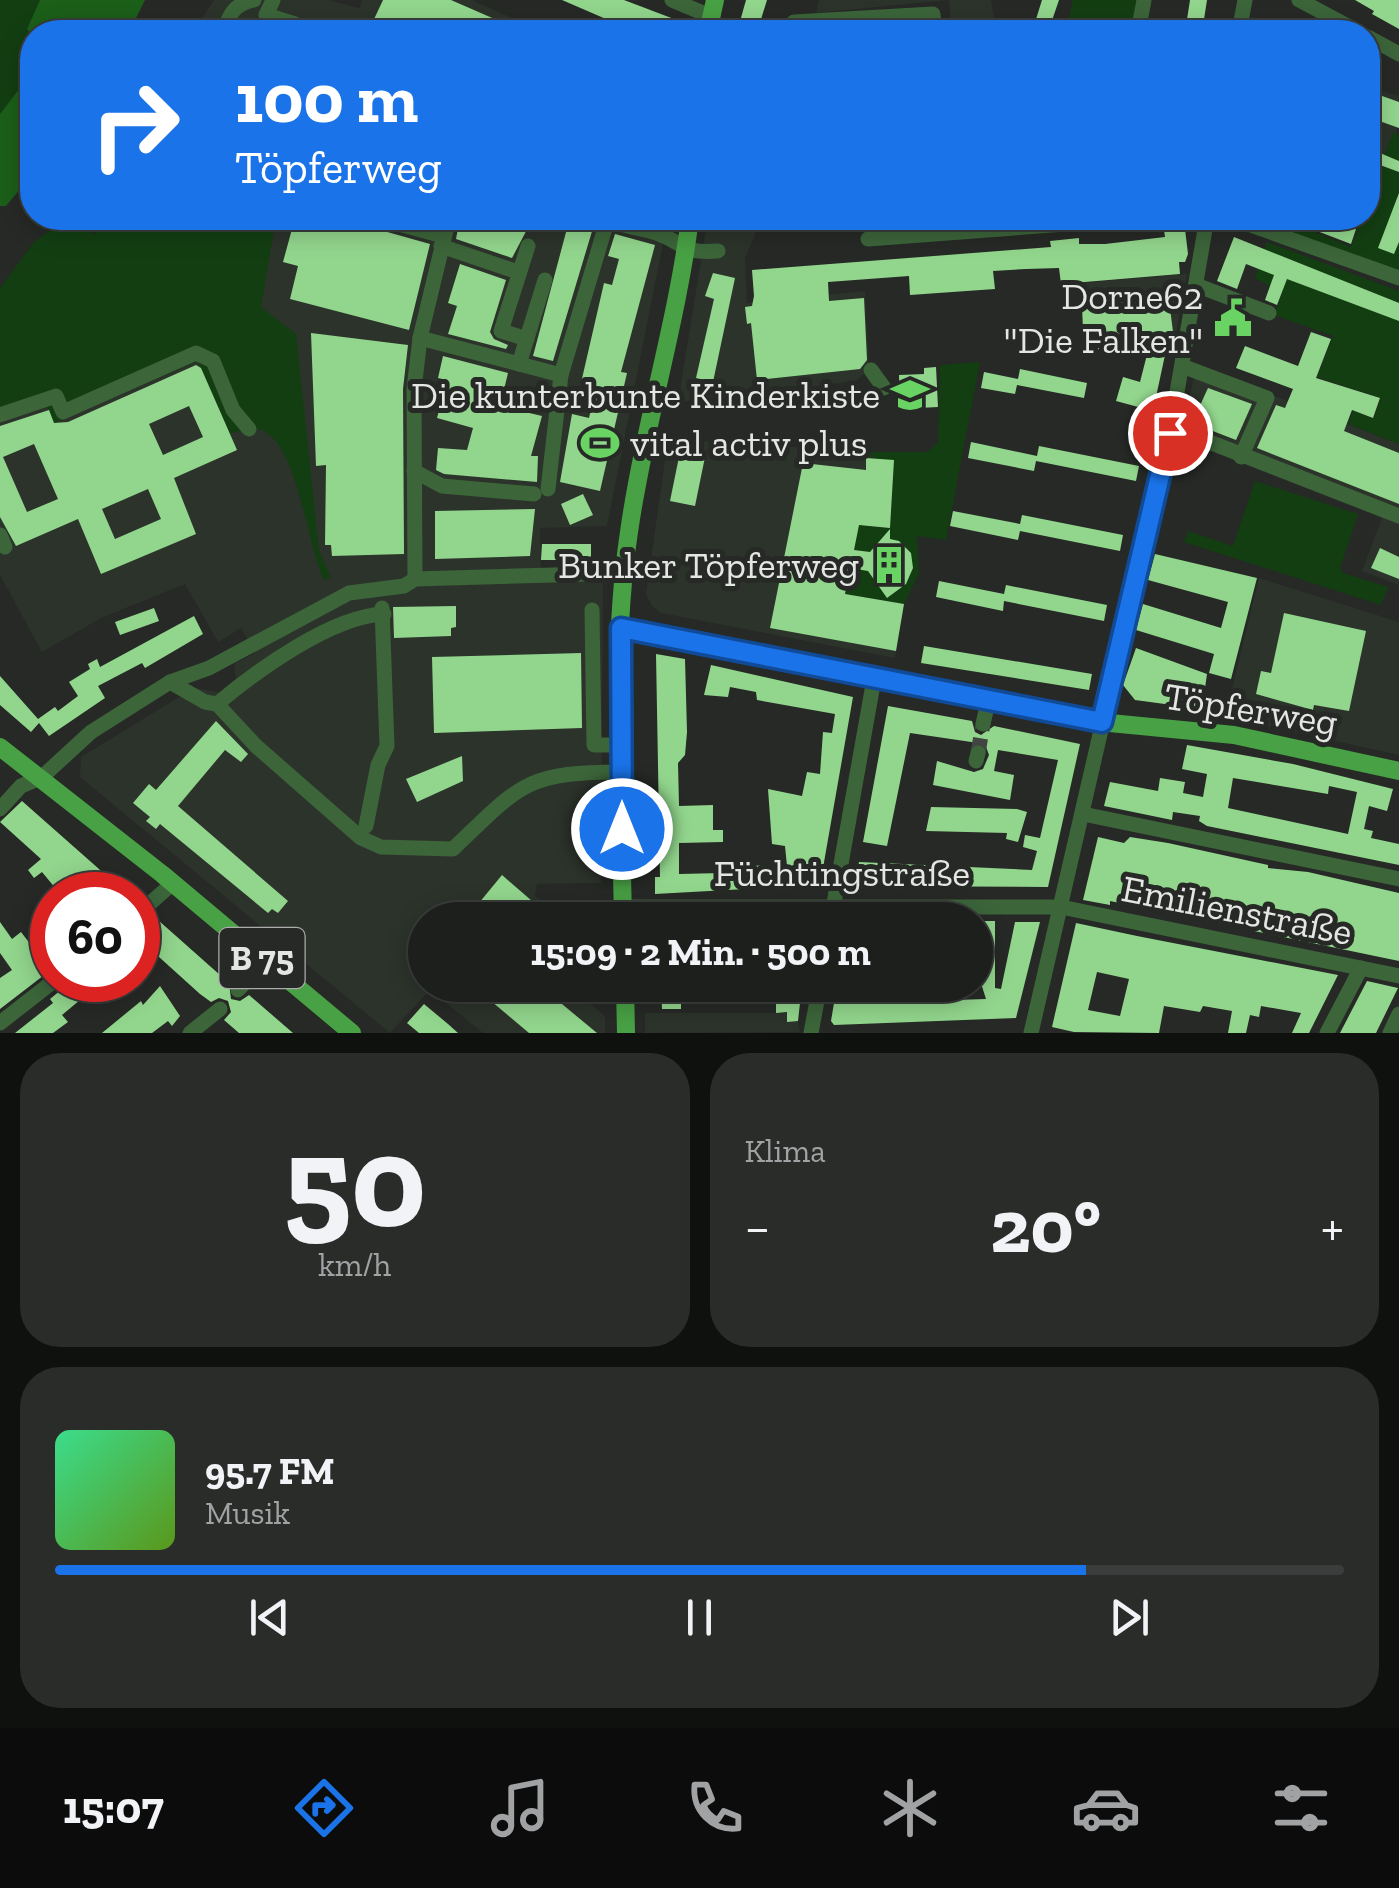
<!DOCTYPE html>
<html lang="de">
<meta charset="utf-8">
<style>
:root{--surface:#1c1f1c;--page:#292c29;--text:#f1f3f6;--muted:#a0a2a3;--line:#3a3d3b;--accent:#1a73e8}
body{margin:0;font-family:"Zilla Slab",serif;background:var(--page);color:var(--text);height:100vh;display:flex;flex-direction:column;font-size:38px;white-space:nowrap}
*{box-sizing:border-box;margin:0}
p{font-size:32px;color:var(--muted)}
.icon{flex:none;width:55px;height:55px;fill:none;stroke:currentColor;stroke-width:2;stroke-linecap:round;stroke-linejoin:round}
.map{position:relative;height:1033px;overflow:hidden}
.sheet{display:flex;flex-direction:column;gap:20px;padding:20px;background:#0f110f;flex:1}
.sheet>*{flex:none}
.top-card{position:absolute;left:20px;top:20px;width:1360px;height:210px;border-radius:40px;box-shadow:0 5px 25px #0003,0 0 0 2px var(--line);background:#1a73e8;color:#fff;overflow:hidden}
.speed{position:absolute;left:30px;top:872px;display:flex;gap:20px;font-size:50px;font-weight:700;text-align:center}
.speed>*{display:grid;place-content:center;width:130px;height:130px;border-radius:50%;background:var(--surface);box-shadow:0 5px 25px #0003,0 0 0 2px var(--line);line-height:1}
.speed .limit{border:15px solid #d22;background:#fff;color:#111}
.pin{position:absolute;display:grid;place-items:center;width:85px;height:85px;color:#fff;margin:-42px;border:5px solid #fff;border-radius:50%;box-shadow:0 2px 10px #0007}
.me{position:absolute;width:110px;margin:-55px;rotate:0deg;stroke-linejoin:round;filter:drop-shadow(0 0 8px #0008)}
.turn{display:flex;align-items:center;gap:35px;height:210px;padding:0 50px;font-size:45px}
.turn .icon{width:130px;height:130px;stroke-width:2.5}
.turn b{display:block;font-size:70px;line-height:85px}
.big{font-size:75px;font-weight:700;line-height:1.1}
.sheet .card{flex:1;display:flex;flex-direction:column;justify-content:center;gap:15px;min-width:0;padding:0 35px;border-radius:40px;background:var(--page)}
.sheet .dial{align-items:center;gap:0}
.dial b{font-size:130px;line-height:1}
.song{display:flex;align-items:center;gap:30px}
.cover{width:120px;height:120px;border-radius:15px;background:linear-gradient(135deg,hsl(150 70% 55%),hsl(90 70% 35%))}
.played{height:10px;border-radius:5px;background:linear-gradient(90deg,var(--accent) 80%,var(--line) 80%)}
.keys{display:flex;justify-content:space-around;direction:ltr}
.heat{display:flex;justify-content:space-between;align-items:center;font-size:55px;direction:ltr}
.sheet .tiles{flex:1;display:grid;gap:20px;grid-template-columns:1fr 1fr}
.card:last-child{grid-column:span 2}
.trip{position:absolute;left:408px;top:902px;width:585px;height:100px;border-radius:50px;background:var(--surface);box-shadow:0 5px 25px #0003,0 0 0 2px var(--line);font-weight:700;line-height:100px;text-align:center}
.tabs{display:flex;height:160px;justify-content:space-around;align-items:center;background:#0b0c0b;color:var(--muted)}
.tabs .icon{width:70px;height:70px}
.tabs .active{color:var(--accent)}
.tabs b{font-size:45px;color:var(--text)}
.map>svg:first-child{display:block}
.built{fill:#2c332b}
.green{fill:#133e12}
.water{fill:#1b5f19}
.building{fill:#92d68d;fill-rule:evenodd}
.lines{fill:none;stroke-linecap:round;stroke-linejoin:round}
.minor-tunnel{stroke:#424542;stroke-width:15;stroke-dasharray:15 8;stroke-linecap:butt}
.minor{stroke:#3c653a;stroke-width:15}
.major{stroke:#48a144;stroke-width:18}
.route-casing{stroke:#114b97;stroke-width:25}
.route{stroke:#1a73e8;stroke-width:18}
.labels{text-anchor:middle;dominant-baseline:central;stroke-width:10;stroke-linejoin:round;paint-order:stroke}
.shield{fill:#262925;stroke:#abadaa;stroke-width:2.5}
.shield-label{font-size:35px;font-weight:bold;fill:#e4e6e3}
.poi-label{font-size:38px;fill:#e4e6e3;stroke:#262925;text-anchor:end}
.street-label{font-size:38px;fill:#e4e6e3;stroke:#262925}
</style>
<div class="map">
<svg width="1399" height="1033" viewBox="0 0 1399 1033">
<rect width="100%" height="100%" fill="#262925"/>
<g class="built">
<polygon points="214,0 329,0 359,8 362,0 472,0 542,32 193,32"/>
<polygon points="819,0 991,0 996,32 951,32 949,0 816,13"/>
<polygon points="1368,87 1399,96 1395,159 1391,170 1380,166 1368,202"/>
<polygon points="149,218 668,218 607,526 540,528 541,578 603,577 601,883 537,884 535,896 559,916 556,920 425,920 425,985 567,985 605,1016 605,1033 483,1033 430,990 390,1033 80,777 81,757 194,688 223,693 236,679 234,664 255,653 241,628 218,642 185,584 101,618 42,652 0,575 0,393"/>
<polygon points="708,218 753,218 755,235 745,258 747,303 865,291 869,369 856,381 678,402"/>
<polygon points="1187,274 1174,344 1084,352 1081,283"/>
<polygon points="1197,366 1399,444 1399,585 1362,571 1382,518 1179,439"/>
<polygon points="668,439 871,452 871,458 894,460 890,528 845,593 904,604 895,658 661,613 652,606 646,594"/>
<polygon points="1259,578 1399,622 1399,755 1225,717"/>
<polygon points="645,1013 796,1013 800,1032 645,1033"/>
</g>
<g class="green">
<path d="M0,0H40L27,29C50,58 18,91 0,114Z"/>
<polygon points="1073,0 1136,0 1132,32 1079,32 1068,23"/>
<polygon points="1393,132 1399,135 1399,271 1254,218 1280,218 1351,247 1362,218 1368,218 1368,202 1380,166 1391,169 1394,160 1384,156"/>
<path d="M104,218H276L261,307L296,334L319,551L331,577L324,580C307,545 297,442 261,430C251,426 240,431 230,434L198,361L54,423L45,403L0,422V288L34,242L63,221L95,234Z"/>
<polygon points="1267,242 1399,291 1399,444 1348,424 1353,411 1374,418 1381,398 1317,377 1333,336 1274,315 1282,293 1255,278"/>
<polygon points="980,362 946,540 917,536 919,573 904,604 845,594 859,525 890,528 894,461 871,458 871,452 927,452 938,443 940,365"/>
<polygon points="1255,481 1358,514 1340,568 1343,573 1388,587 1381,605 1184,542 1188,531 1233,546"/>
</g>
<g class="water">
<polygon points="40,0 145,0 129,32 32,36 27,29"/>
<polygon points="32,72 32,175 6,206 0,206 0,114"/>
</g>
<g class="building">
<polygon points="383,0 451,0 524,32 368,32"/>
<polygon points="562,0 624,0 674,19 672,32 636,32"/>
<polygon points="746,0 767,0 757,32 737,32"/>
<polygon points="1042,0 1059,0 1048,32 1032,32"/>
<polygon points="1190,0 1207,0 1202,32 1185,32"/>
<polygon points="1355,0 1399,0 1399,29 1372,14 1374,11"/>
<polygon points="1368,91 1399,102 1399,128 1368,117"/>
<polygon points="1368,148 1399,161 1399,172 1380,165 1375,178 1368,175"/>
<polygon points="1399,193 1399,242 1394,254 1378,248"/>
<polygon points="295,218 334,224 338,218 366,218 373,228 430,244 409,330 290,299 298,266 283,262"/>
<polygon points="460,218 533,218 512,258 456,239"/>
<polygon points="1283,218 1326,218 1356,229 1351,244"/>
<polygon points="569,221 593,228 553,361 533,356"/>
<polygon points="1185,229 1188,254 1185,262 1179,262 1180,274 1061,284 1059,268 1026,269 993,271 995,289 910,295 909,276 828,282 829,301 864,298 867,360 860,369 757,380 751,323 747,324 745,307 752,306 754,296 752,270 1051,247 1050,241 1079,238 1079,244 1105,244 1165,237 1164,230"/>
<polygon points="615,234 655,245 621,372 627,373 600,491 560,482 572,414 589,418 596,387 581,383 604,283 612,285 619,259 608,256"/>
<polygon points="1234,237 1399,303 1399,321 1287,279 1277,305 1265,300 1274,275 1246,264 1237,289 1217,281"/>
<polygon points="460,264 506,280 490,332 494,339 508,345 506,349 448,334 457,306 448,303"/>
<polygon points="713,273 735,278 713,382 696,378 714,299 705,296"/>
<polygon points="1176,297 1178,307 1170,308 1174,340 1168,341 1153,411 1116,401 1123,377 1140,382 1150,343 1084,351 1082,307"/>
<polygon points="1311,332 1331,339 1316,378 1380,398 1373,418 1352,410 1344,431 1399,453 1399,504 1257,448 1276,405 1285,408 1293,389 1236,368 1245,346 1298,366"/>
<polygon points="311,333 408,345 403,389 404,554 332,556 331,545 325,545 326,465 316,466"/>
<polygon points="443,356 508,373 500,406 542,416 531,456 538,456 537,482 444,474 436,470 438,448 467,450 473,428 437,418 447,380 438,378"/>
<path d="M196,365L201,368L237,450L174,478L196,534L101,574L78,519L16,546L0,517V426L49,410L54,423L68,422ZM189,406L203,437L163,455L149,424ZM34,444L58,499L27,512L3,457ZM148,489L161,519L115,539L102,509Z"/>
<polygon points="936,367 938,407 900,409 899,375 924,374 924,368"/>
<polygon points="1020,369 1087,383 1084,398 1017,385 1015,394 981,388 984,372 1018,379"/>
<polygon points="1208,388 1252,404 1236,440 1192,423"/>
<polygon points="971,442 1037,456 1039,446 1139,466 1136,481 1036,461 1034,471 968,458"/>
<polygon points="680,452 705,457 695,506 670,501"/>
<polygon points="866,458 894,460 890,528 859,525 854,550 870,552 890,529 890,539 899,541 911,553 913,568 906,584 887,598 868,571 850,568 845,594 904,604 896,651 770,628 803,463 866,470"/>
<polygon points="583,494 593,515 570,525 561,504"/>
<polygon points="535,509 530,556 435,559 435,511"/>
<polygon points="953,511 1020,524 1022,515 1123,535 1120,551 1020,531 1018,540 950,526"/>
<polygon points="542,544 591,544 591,560 541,560"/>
<polygon points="1380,548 1399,557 1399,579 1371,568"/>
<polygon points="1155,554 1257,578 1231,679 1209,673 1214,654 1136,630 1143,604 1221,628 1228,602 1148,580"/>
<polygon points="939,581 1004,594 1006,585 1107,605 1104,621 1004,601 1003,611 936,597"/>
<polygon points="456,606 456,627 451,628 451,636 394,638 393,607"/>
<polygon points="154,608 159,621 120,635 115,622"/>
<polygon points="1284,613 1366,631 1349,711 1314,705 1313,710 1256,694 1261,671 1271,673"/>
<polygon points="194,616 203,634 145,668 142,663 98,686 105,698 49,736 39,723 31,732 0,705 0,676 38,719 55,707 58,711 78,696 69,682 90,669 88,664 97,659 100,667"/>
<polygon points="924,646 1092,674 1089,690 921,663"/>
<polygon points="1136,648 1207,674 1202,709 1135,700 1123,685"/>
<polygon points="581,653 582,728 434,733 432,657"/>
<polygon points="656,654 685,659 687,732 685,755 678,763 679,806 713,805 713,830 723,830 723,842 679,843 679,874 723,873 723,865 787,866 785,846 772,844 768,789 802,796 807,772 820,774 823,732 832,733 835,714 757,700 756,692 730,687 728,697 704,695 711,665 853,697 820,885 655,894 655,877 660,877"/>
<polygon points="888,706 972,721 975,732 981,735 994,726 1080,744 1048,887 855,886 859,862 1032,870 1037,851 1023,847 1025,835 1040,838 1058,760 998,750 994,771 1014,775 1010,800 933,785 937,761 974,772 983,769 989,755 985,744 910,733 887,846 863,842"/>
<polygon points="216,721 248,754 241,762 225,750 178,806 288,901 278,913 272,909 268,913 160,824 156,829 146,821 150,817 133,803 149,784 156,790"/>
<path d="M1187,745L1293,764L1393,789L1387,811L1369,806L1364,829L1373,831L1371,838L1399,844V865L1207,826L1199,821L1200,816L1173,812L1172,820L1104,806L1110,782L1158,791L1160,778L1185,782L1183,793L1203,797L1207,774L1182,769ZM1233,778L1328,794L1329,786L1357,792L1348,834L1228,808Z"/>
<polygon points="462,756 463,781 417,802 406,779"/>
<polygon points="22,801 99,869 122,895 61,895 42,872 34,878 28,870 41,859 0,822"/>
<polygon points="931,807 1017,809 1027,812 1018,842 1006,839 1007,833 926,831"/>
<polygon points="1098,837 1124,843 1130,837 1168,843 1268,865 1268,868 1308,872 1399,893 1399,961 1110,901 1110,905 1083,900"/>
<polygon points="502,875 554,920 465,920"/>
<polygon points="158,920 229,983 231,999 240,1001 249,995 293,1033 239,1033 224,1020 231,1012 228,1001 219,998 211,1002 200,994 138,938"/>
<polygon points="975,921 995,921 995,988 1001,989 1015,922 1040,922 1016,1018 834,1025 831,1021 837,985 883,985 883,1003 913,1002 912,985 954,985 955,1000 986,999 979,977 980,942 975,942"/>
<polygon points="0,922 12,939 21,932 41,958 52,950 52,969 0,1009 0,978 12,970 0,953"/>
<path d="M1076,923L1137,936L1338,975L1309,1033H1292L1301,1013L1261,1006L1259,1017L1250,1015L1246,1033H1228L1232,1011L1203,1006L1200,1012L1164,1006L1159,1033L1074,1032L1052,1027ZM1097,972L1129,979L1120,1016L1088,1010Z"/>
<polygon points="73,980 119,980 95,998 90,992 80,1000 62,1015 68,1022 53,1033 15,1033 53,1003 50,999"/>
<polygon points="1367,981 1398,988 1376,1033 1340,1033"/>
<polygon points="472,985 539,985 597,1033 529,1033"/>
<polygon points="661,985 691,985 692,1000 681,1000 681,1009 662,1009"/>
<polygon points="787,985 802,985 798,1021 787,1022 787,1012 776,1013 776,1003 787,1002"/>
<polygon points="160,986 180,1016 172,1026 168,1021 152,1033 102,1033 141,1001 143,1005"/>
<polygon points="424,1004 448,1024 458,1033 419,1033 407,1023"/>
</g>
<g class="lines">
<polyline class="minor-tunnel" points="978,753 983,724"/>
<g class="minor">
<polyline points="273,0 266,15 295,24"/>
<polyline points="672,0 710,16"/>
<polyline points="1299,0 1359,32"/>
<path d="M223,32C230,14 234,4 254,0"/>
<polyline points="791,32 794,22 933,14 935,32"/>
<polyline points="963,32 973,29"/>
<polyline points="1138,32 1144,0"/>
<polyline points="1239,32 1245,0"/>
<polyline points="1368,37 1399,54"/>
<polyline points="377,218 443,236"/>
<path d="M608,218C623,228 639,227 656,233C686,243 680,254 718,251"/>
<polyline points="1231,218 1399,278"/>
<polyline points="868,239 1145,218"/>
<polyline points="441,246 518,272"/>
<polyline points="1196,285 1269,313"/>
<polyline points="420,338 561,375"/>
<polyline points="527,339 501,331 528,246"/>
<polyline points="519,364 545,280"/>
<polyline points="1182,366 1267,398 1241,457"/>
<polyline points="871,370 884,388"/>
<polyline points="0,415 56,396 63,412 196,353 213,361 233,410 249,429"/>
<polyline points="1171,427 1399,516"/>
<polyline points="414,471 442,486 534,494"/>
<polyline points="548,489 561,375 608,218"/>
<polyline points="0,535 5,547"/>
<polyline points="415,579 414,389 420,338 449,218"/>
<polyline points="592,610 594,745 621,745"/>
<path d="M384,614C332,616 256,671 217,704L256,746L361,838L381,847L453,849C520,785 525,772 621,772"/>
<polyline points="170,682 205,702 217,704"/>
<polyline points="983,724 988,702"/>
<polyline points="976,761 978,753"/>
<polyline points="0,809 21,786 42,777 91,732 170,682 209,668 349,593 404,586 415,579 624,573"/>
<polyline points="1083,814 1399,879"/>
<polyline points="366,826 378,765 387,746 382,608"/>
<polyline points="623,907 1061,907 1399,976"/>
<polyline points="138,914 173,883"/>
<polyline points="831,920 874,679"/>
<polyline points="238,990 265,961"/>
<polyline points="0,1023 55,980"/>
<polyline points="190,1033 220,1009"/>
<polyline points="811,1033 820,985"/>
<polyline points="1031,1033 1171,427 1207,218"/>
<polyline points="1327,1033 1361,968"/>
<polyline points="1390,1033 1399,1014"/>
</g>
<g class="major">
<polyline points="708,32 715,0"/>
<polyline points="621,628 1079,720 1234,735 1399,771"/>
<polyline points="0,747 162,874 352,1033"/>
<path d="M623,920C621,792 610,659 629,532C644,426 677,323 690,218"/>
<polyline points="625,985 626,1033"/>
</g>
</g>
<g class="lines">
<g class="route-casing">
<polyline id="route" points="622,829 621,628 1102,722 1170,433"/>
</g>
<use href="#route" class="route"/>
</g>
<defs>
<g id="civic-bare" transform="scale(3)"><path d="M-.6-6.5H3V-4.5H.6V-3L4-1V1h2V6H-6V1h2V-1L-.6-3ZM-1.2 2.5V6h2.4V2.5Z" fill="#69d464" stroke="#262925" stroke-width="2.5" paint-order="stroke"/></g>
<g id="school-bare" transform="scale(3)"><path d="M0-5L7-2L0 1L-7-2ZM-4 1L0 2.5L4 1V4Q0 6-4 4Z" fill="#69d464" stroke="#262925" stroke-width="2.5" paint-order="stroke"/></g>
<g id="stadium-bare" transform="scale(3)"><path d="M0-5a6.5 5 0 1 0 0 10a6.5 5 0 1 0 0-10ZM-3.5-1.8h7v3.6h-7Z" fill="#69d464" stroke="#262925" stroke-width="2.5" paint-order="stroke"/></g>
<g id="building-bare" transform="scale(3)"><path d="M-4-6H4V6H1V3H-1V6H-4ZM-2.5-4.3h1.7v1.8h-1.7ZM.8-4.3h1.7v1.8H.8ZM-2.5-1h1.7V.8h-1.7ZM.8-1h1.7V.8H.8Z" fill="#69d464" stroke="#262925" stroke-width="2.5" paint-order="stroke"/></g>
</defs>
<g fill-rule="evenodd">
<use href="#civic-bare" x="1233" y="318"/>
<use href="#school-bare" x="910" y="395"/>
<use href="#stadium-bare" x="600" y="443"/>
<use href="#building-bare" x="889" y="565"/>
</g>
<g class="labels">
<rect class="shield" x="219.5" y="928" width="85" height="60" rx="8"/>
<g class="shield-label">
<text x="262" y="958">B 75</text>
</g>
<g class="poi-label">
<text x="1203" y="296">Dorne62<tspan x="1203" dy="44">"Die Falken"</tspan></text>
<text x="880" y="395">Die kunterbunte Kinderkiste</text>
<text x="630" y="443" text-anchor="start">vital activ plus</text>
<text x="859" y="565">Bunker Töpferweg</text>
</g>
<g class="street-label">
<text transform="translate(1251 709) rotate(9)">Töpferweg</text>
<text x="842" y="873">Füchtingstraße</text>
<text transform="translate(1237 910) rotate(11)">Emilienstraße</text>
</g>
</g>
</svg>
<div class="speed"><div class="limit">60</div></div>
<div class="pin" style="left:1170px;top:433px;background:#d93025"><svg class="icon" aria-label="arrive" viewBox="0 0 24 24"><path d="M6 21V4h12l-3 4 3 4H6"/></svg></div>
<svg class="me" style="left:622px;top:829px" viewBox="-20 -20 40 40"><circle r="17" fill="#1a73e8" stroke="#fff" stroke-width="3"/><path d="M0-11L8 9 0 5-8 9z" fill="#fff"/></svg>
<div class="trip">15:09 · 2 Min. · 500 m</div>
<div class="top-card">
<div class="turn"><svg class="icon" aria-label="right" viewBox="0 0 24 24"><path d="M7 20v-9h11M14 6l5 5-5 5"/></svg><div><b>100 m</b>Töpferweg</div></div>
</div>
</div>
<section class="sheet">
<div class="tiles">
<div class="card dial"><b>50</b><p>km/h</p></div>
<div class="card"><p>Klima</p>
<div class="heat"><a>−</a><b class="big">20°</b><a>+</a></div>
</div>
<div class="card">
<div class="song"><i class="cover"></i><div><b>95.7 FM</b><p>Musik</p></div></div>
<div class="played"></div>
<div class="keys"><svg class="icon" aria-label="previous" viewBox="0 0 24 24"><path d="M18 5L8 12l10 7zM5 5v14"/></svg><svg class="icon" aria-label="pause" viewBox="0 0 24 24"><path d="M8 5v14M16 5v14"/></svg><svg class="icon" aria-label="next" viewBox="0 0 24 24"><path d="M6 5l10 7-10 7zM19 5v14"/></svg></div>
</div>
</div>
</section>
<nav class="tabs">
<b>15:07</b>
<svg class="icon active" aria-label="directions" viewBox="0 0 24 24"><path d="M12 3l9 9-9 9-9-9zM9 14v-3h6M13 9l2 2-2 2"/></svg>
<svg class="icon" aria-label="music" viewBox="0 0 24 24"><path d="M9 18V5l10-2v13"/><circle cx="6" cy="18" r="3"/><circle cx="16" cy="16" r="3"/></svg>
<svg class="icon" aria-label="phone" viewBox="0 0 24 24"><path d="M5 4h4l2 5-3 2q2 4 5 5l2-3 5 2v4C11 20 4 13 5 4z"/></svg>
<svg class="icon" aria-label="climate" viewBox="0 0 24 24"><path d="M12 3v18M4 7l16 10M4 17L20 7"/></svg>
<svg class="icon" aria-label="car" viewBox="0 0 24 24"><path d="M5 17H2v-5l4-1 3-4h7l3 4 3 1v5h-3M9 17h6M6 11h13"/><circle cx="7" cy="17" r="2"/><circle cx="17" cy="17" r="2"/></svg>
<svg class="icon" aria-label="filters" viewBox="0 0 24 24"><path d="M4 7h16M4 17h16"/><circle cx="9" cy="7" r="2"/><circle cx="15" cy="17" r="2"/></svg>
</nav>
